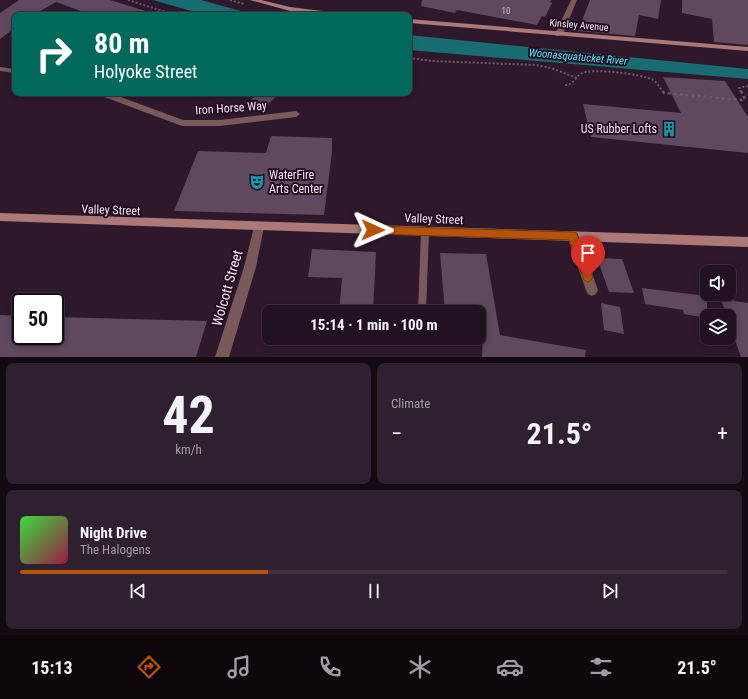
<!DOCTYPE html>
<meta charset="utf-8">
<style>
:root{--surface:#221221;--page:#2e202e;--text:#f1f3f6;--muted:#a29ea5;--line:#3f323f;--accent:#b45309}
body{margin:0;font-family:"Roboto Condensed",sans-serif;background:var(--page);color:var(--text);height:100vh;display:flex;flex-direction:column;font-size:15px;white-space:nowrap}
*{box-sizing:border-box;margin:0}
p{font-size:13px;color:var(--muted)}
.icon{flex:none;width:22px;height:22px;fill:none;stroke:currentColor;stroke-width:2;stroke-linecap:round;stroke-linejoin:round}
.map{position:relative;height:357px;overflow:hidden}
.sheet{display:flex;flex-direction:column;gap:6px;padding:6px;background:#130a12;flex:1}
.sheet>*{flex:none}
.guide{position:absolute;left:12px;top:12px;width:400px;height:84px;border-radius:8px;box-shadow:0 2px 6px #0003,0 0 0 1px var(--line);background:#00695c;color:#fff;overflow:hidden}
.fabs{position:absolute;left:700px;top:265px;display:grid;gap:8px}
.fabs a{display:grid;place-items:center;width:36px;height:36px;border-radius:8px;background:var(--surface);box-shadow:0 2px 6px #0003,0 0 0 1px var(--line);font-size:20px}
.speed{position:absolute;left:12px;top:293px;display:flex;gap:8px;font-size:20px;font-weight:700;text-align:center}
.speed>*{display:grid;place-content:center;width:52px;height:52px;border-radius:50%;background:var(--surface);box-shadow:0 2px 6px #0003,0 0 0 1px var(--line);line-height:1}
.speed .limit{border:2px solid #111;border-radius:6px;background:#fff;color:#111}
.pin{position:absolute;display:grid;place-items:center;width:34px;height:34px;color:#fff;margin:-41px -17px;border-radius:50% 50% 50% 0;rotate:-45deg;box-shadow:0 0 4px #0007}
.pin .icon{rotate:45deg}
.me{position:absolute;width:44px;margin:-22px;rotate:91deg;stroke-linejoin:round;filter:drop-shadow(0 0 3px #0008)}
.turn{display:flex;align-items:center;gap:14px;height:84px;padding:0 16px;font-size:18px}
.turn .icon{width:52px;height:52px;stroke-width:2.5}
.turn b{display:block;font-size:28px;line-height:34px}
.big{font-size:30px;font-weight:700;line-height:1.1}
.sheet .card{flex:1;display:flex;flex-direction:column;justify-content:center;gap:6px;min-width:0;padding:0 14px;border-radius:8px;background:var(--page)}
.sheet .dial{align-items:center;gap:0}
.dial b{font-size:52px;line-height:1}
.song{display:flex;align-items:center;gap:12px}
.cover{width:48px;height:48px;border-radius:6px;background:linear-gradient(135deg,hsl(120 70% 55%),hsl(340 70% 35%))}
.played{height:4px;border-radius:2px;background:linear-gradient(90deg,var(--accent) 35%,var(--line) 35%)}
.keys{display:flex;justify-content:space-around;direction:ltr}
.heat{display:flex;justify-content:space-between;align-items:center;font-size:22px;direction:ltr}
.sheet .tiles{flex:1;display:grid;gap:6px;grid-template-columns:1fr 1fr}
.card:last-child{grid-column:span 2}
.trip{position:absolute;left:262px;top:305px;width:224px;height:40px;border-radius:8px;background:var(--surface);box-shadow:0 2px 6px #0003,0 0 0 1px var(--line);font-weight:700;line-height:40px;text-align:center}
.menu{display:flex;height:64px;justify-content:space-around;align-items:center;background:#0e070d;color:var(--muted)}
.menu .icon{width:28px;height:28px}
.menu .on{color:var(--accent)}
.menu b{font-size:18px;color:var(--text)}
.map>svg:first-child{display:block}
.water{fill:#186d73}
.building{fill:#60485e}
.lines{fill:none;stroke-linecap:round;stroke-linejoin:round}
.path-far1{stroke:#6e5b6c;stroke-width:2;stroke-dasharray:2 2;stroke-linecap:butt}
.path{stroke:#6e5b6c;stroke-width:2.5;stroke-dasharray:3 3;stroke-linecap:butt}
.lane{fill:#795959;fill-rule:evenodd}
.street{fill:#795959;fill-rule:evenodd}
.secondary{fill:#ac7978;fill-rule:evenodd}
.route{fill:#b45309;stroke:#753606}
.labels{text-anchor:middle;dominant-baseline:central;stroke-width:4;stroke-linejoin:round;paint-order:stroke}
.far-number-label{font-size:9px;fill:#cfbecd}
.far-street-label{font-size:10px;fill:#f4e5f2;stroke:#230e22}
.far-water-label{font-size:11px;font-style:italic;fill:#56ebf8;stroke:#230e22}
.street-label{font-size:12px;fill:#f4e5f2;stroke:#230e22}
.poi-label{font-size:12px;fill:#f4e5f2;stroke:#230e22;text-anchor:end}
.near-street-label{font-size:14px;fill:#f4e5f2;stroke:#230e22}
</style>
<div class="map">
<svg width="748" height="357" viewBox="0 0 748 357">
<rect width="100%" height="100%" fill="#2d182c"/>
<g class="water">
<polygon points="153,0 201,0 255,15 205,15"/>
<polygon points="409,35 748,69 748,79 409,50"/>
</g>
<g class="building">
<polygon points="19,0 110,0 149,12 148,15 92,15 56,2 33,15 15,15 15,28 0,39 0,13"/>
<polygon points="422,0 551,0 550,2 552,3 545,17 542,16 537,25 457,10 455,13 421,6"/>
<polygon points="590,0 661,0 658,19 639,15 635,36 578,31"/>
<polygon points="682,0 748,0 748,45 714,42 712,19 682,13"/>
<polygon points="663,77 725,81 748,117 748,153 591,137 583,104 681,113"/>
<polygon points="259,93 280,93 262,110 246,104"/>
<polygon points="271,136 332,138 332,152 324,215 174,211 198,151 266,153"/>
<polygon points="312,249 376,252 373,312 339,312 342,278 308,277"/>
<polygon points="440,253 486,254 500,335 586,350 585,357 482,357 483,330 479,330 479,312 445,312"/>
<polygon points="597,258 622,259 634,293 609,292"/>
<polygon points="642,288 707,296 707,318 684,314 683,310 645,304"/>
<polygon points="719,294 732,294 734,301 748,303 748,357 741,357 729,323 729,316 727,316"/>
<polygon points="601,303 620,307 624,334 604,330"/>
<polygon points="0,315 21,316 21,336 55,336 55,317 207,321 196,357 0,357"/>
</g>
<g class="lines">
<g class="path-far1">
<polyline points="128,0 175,15"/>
<polyline points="230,0 244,4"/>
<polyline points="409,58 433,61 536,65 551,68 577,78"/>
<path d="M565,85C574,85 575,77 582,73C594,68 642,74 653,80C658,83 660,88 663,92"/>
<polyline points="741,92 739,88 748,86"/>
</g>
<polyline class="path" points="663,91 664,93 742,100 745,99 741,91"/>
<polygon class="lane" points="425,229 428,230 429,232 426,312 418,312 421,232 422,230"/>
<g class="street">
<polygon points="571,0 577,0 563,34 559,36 556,36 555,34"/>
<polygon points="0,67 15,69 15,73 0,71"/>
<polygon points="98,93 110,93 183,120 220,120 296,111 300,114 296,117 220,126 182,126 99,95"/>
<polygon points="259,223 263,224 264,227 256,267 229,357 215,357 244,267 254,227 255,224"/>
<polygon points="573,231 577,233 579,236 598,290 596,294 592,296 588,294 586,290 567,236 569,233"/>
</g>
<g class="secondary">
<polygon points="250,0 261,0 290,7 339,13 342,15 322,15 290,11"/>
<polygon points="409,19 748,47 748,51 409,23"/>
<polygon points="0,213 748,237 748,247 0,221"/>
</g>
</g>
<polygon class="route" points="373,226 573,232 577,233 578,236 593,277 591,280 588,282 584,280 569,240 373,234 369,233 368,230 369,227"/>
<defs>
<g id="building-bare" transform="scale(1.2)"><path d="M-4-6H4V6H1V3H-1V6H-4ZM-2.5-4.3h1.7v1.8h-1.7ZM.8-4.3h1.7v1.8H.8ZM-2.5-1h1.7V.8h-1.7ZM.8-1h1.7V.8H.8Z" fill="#0f9aa8" stroke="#230e22" stroke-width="2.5" paint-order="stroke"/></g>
<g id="theatre-bare" transform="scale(1.2)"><path d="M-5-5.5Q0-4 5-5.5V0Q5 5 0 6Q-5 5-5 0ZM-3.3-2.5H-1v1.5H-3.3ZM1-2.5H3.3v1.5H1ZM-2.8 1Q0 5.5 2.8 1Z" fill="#0f9aa8" stroke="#230e22" stroke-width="2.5" paint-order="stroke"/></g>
</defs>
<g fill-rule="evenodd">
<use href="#building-bare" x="669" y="129"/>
<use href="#theatre-bare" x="257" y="182"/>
</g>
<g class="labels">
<g class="far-number-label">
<text x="506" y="11">10</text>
</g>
<g class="far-street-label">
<text transform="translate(579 25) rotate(5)">Kinsley Avenue</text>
</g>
<g class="far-water-label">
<text transform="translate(578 57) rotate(5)">Woonasquatucket River</text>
</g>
<g class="street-label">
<text transform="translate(231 108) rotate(-4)">Iron Horse Way</text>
<text transform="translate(111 210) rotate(2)">Valley Street</text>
<text transform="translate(434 219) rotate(2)">Valley Street</text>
</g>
<g class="poi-label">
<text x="657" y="129">US Rubber Lofts</text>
<text x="269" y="175" text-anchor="start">WaterFire<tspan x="269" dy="14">Arts Center</tspan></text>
</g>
<g class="near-street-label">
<text transform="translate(227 288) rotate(-74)">Wolcott Street</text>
</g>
</g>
</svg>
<div class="fabs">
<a><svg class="icon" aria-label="sound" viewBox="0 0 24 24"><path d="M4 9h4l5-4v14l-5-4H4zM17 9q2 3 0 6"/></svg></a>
<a><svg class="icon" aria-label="layers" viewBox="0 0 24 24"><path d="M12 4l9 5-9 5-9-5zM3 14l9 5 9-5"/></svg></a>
</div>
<div class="speed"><div class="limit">50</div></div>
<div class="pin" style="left:588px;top:277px;background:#d93025"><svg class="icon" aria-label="arrive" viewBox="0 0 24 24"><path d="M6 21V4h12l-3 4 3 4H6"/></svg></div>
<svg class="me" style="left:373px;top:230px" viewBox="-20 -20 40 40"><path d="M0-17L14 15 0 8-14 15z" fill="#b45309" stroke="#fff" stroke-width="4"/></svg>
<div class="trip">15:14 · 1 min · 100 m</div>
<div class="guide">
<div class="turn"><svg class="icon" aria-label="right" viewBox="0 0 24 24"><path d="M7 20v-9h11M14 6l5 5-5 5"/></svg><div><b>80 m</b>Holyoke Street</div></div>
</div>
</div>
<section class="sheet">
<div class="tiles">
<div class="card dial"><b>42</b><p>km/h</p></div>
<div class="card"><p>Climate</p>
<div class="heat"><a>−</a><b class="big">21.5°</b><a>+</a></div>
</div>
<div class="card">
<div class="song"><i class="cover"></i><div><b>Night Drive</b><p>The Halogens</p></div></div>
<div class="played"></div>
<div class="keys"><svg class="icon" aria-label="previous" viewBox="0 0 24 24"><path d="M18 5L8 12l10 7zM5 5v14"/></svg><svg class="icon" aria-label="pause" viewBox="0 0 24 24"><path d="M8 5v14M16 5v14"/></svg><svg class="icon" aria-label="next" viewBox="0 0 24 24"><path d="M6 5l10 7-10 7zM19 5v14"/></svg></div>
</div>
</div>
</section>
<nav class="menu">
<b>15:13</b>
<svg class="icon on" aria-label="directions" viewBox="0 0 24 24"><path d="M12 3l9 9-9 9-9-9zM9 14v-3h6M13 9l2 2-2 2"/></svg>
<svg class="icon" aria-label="music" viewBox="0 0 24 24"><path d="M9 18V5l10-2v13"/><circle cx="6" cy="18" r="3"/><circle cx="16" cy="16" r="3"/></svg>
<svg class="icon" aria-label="phone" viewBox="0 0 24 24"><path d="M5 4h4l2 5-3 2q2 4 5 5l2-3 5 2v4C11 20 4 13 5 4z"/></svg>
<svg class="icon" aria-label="climate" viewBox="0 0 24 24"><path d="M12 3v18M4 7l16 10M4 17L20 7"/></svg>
<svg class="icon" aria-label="car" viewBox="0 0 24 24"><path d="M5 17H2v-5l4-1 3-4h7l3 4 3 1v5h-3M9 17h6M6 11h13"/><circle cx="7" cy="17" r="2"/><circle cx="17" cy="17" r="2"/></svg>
<svg class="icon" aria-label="filters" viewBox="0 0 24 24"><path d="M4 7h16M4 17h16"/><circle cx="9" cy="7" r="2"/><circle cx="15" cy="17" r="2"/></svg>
<b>21.5°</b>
</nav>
